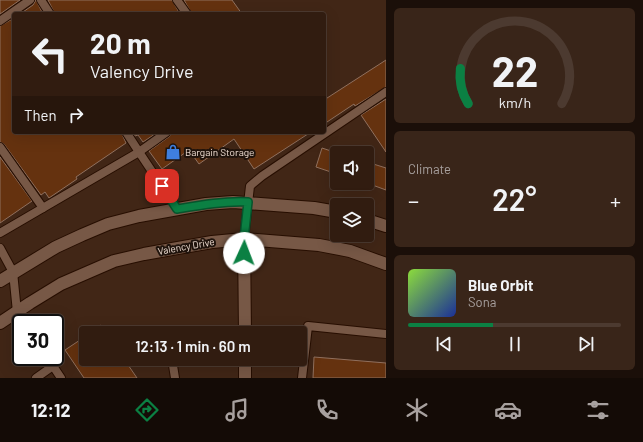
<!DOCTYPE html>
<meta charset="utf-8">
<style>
:root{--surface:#311c10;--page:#392519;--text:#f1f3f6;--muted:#a8a19f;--line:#4c3a30;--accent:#0b8043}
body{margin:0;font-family:Barlow,sans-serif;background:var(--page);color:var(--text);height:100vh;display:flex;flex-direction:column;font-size:15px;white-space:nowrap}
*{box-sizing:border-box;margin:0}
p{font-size:13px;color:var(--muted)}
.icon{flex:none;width:22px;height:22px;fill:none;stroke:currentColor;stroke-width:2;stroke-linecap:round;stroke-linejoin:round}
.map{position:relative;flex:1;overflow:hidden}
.panel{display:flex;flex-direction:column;gap:8px;padding:8px;background:#1b0f09;width:257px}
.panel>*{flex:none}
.hud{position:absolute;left:12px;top:12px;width:314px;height:122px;border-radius:4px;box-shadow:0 4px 16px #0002,0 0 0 1px var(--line);background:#311c10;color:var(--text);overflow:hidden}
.controls{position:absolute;left:330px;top:146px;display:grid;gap:8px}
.controls a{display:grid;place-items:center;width:44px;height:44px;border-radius:4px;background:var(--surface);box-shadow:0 4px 16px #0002,0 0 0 1px var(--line);font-size:20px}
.speed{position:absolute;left:12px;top:314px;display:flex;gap:8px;font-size:20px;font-weight:700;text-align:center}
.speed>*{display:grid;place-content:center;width:52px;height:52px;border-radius:50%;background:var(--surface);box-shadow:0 4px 16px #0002,0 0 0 1px var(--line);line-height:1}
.speed .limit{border:2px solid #111;border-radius:6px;background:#fff;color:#111}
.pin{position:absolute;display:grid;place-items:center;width:34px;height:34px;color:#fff;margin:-17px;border-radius:8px;box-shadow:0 2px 6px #0006}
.me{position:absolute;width:44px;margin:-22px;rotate:2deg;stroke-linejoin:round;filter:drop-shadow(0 0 3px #0008)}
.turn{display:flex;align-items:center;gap:14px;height:84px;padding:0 12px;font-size:18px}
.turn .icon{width:52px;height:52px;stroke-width:2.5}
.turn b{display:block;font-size:28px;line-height:34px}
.then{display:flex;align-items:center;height:38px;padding:0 12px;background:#0003;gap:8px;font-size:15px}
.big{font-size:30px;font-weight:600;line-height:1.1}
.panel .tile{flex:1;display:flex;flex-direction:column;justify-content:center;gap:6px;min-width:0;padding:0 14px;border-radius:6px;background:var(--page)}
.panel .dial{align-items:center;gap:0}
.dial svg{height:104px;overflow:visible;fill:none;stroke:var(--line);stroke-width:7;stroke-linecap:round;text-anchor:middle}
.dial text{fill:var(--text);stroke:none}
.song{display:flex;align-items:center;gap:12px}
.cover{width:48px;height:48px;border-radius:6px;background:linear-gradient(135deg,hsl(90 70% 55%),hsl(230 70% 35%))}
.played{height:4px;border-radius:2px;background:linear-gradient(90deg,var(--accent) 40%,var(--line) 40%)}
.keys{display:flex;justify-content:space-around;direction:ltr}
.heat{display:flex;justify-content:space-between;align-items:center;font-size:22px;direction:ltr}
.trip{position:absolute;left:79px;top:326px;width:228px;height:40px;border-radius:4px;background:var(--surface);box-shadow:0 4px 16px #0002,0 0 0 1px var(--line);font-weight:600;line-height:40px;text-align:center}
.dock{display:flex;height:64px;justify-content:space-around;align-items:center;background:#140b06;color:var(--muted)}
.dock .icon{width:28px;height:28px}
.dock .on{color:var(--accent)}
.dock b{font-size:18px;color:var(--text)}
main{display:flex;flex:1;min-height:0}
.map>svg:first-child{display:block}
.building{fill:#65320f;stroke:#90705e}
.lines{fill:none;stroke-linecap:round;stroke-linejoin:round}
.lane-casing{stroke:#270e01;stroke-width:10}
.street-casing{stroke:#270e01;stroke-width:14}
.lane{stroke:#775846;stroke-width:8}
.street{stroke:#775846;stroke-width:12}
.route-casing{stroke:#07532c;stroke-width:10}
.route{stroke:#0b8043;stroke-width:7}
.labels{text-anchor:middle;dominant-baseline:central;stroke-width:4;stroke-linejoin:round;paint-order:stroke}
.poi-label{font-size:10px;fill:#f2e0d5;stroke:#1f130c;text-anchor:start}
.street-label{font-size:10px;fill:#f2e0d5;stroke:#1f130c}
</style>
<main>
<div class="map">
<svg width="386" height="378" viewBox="0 0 386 378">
<rect width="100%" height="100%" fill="#412616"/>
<g class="building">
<polygon points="0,0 20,0 0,14"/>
<polygon points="36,0 43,14 20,14 33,5"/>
<polygon points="48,0 172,0 180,14 55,14"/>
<polygon points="184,0 232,0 242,14 192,14"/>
<polygon points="14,18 14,132 121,132 126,143 76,177 77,179 49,198 45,192 41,195 4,144 0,142 0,26"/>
<polygon points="386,60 386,87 355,106 354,104 324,124 324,100"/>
<polygon points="386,99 386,152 361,115"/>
<polygon points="133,132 158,132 143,142 138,135 135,136"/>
<polygon points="172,132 311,132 254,169 234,139 199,164 189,150 162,169 149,151 170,136"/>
<polygon points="322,148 337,153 337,174 316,167"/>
<polygon points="0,157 32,201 0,223"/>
<polygon points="367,162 386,168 386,190 367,183"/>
<polygon points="101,325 107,333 90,333"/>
<polygon points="86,336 86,359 124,359 137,378 84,378 65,350"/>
<polygon points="314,357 386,363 386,378 313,378"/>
</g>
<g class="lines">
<g class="lane-casing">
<g id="lane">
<polyline points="41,0 50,14"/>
<polyline points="177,0 187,14"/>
<polyline points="0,21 30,0"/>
<polyline points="126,132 139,152 167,132"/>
<polyline points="0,147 43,208"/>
<polyline points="0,233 139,152 177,209"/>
<polyline points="244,239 250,186 262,176 386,92"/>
<polyline points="0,248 13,272 17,312 24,323"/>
<polyline points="47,357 61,378"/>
<polyline points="172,359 175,378"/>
<polyline points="36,378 53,366"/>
<polyline points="302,378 308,326 386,334"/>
</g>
</g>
<g class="street-casing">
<g id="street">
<polyline points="367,220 386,226"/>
<polyline points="244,239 245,333"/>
<polyline points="0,281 56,247 82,235 108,224 139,216 206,204 233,202 314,208 337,212"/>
<polyline points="0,323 30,303 61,284 114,261 144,254 212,242 244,239 319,245 350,251 386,264"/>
<polyline points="245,359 245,378"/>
</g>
</g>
<use href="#lane" class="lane"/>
<use href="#street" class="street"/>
</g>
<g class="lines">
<g class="route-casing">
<path id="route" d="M162,186L177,209C201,205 224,201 248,202L244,239V253"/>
</g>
<use href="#route" class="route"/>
</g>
<defs>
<g id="shop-bare" transform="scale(1.2)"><path d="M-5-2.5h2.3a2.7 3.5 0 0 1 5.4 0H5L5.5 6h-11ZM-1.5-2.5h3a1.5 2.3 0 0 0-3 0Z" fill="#3f7fe0" stroke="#1f130c" stroke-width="2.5" paint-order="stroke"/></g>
</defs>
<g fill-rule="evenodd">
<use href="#shop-bare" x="173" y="152"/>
</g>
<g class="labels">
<g class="poi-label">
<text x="185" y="152">Bargain Storage</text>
</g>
<g class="street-label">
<text transform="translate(186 246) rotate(-10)">Valency Drive</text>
</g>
</g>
</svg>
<div class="controls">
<a><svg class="icon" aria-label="sound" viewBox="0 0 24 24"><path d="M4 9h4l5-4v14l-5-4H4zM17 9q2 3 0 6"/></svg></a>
<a><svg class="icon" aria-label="layers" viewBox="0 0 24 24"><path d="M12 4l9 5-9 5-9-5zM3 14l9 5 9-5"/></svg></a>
</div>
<div class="speed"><div class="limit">30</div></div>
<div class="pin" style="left:162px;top:186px;background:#d93025"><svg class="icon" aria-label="arrive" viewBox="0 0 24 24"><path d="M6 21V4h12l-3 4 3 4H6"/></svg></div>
<svg class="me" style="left:244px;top:253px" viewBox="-20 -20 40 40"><circle r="19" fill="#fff"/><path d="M0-13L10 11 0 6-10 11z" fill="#0b8043"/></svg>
<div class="trip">12:13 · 1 min · 60 m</div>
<div class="hud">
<div class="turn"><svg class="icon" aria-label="left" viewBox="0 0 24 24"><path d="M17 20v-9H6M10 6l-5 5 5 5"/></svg><div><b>20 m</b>Valency Drive</div></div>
<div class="then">Then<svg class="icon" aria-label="right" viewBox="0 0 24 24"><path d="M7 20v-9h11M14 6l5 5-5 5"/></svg></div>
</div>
</div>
<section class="panel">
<div class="tile dial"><svg viewBox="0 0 100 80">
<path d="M14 69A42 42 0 1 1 86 69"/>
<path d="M14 69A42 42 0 0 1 8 42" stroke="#0b8043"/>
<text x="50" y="56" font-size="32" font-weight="700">22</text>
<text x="50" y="72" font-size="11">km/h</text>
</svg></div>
<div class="tile"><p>Climate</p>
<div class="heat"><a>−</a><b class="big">22°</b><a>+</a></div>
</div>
<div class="tile">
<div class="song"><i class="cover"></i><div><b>Blue Orbit</b><p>Sona</p></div></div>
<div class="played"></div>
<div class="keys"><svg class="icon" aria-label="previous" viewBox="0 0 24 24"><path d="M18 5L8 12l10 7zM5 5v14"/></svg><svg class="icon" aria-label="pause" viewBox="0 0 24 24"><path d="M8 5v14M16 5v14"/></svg><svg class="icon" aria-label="next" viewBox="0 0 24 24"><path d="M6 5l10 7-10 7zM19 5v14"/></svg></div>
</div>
</section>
</main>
<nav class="dock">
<b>12:12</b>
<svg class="icon on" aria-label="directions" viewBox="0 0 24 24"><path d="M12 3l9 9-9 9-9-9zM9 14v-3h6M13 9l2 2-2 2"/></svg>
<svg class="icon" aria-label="music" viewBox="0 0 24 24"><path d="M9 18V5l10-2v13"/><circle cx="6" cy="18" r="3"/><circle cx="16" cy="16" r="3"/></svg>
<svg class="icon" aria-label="phone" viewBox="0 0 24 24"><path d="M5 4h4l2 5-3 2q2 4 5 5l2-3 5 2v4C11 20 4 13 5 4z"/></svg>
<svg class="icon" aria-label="climate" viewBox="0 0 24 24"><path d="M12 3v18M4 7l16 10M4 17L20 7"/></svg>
<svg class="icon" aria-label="car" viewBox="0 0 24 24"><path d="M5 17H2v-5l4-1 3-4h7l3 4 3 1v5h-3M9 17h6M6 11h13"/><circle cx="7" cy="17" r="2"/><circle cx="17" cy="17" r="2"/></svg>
<svg class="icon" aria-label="filters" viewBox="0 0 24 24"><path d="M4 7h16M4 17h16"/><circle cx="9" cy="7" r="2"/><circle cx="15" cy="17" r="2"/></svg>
</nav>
